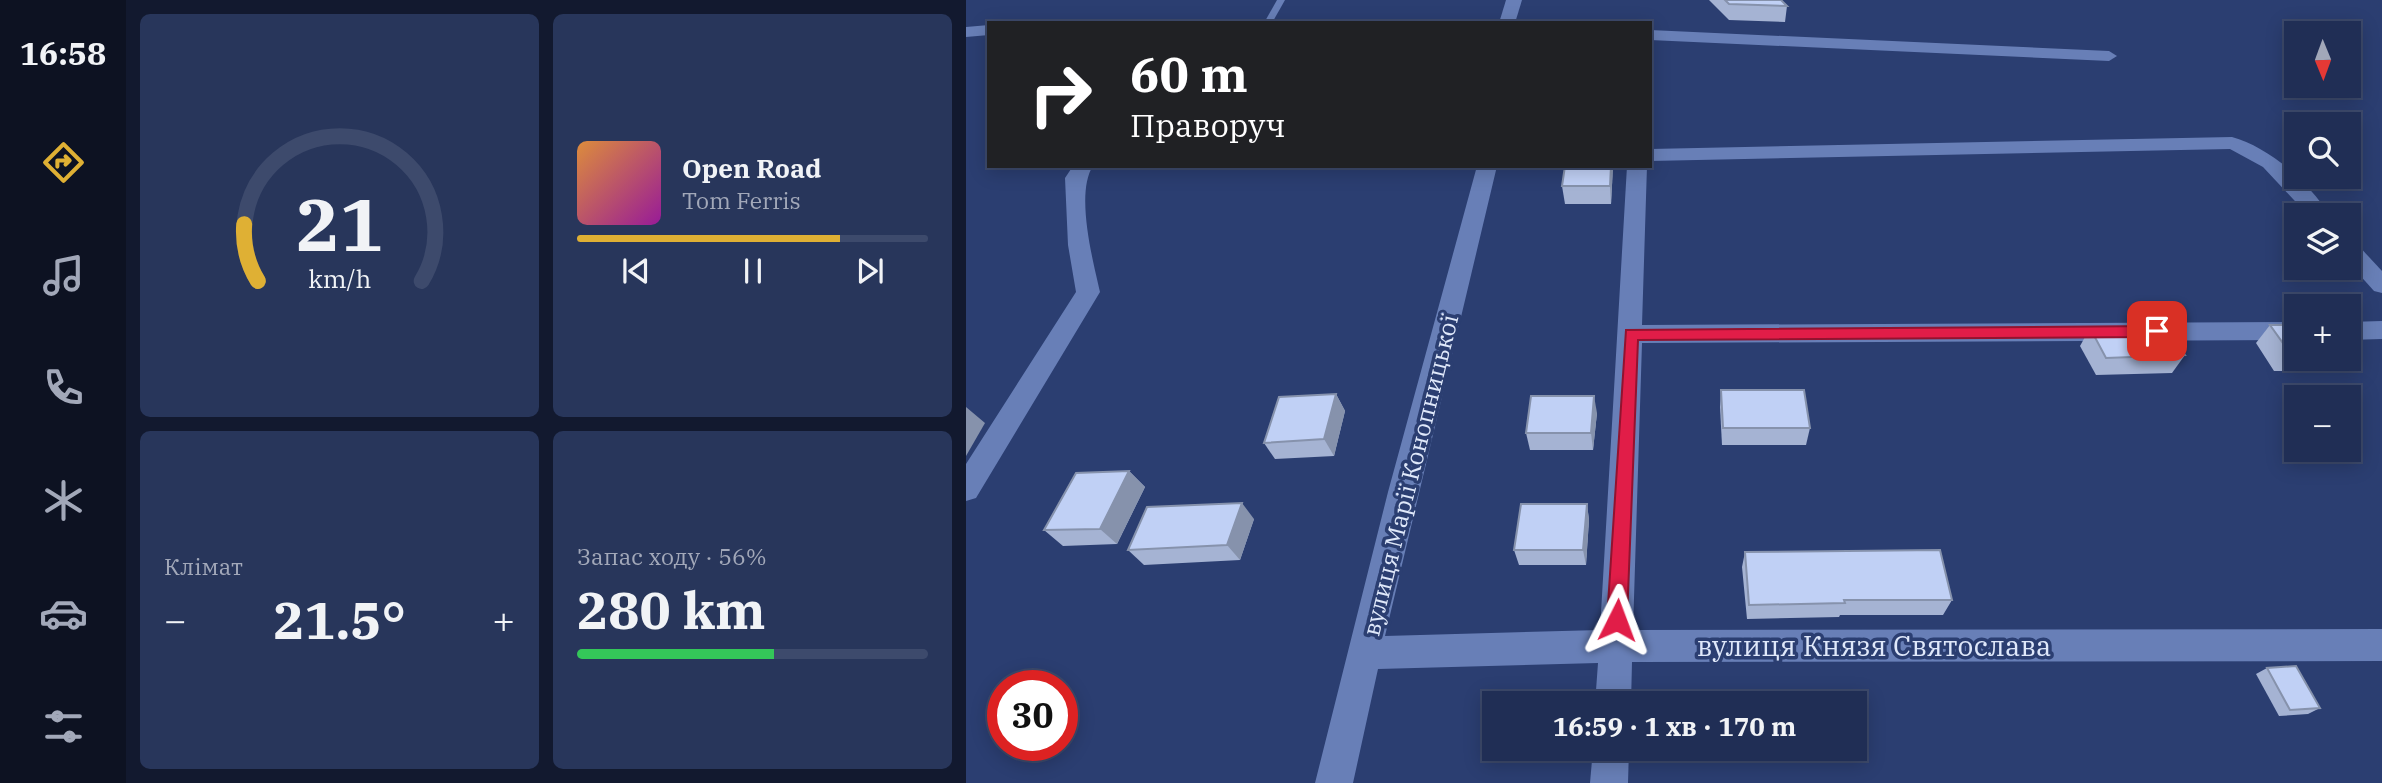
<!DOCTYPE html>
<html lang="uk">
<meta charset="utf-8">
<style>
:root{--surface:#202e55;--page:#28365b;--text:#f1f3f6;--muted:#a2a8b9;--line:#3d4a6c;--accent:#dfb034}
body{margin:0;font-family:"IBM Plex Serif",serif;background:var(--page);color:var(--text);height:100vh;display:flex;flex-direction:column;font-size:26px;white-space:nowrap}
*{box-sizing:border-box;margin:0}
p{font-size:23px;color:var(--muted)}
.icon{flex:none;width:38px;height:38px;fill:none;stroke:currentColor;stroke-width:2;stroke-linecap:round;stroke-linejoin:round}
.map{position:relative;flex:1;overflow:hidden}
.drawer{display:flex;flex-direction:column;gap:14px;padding:14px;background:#12192f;width:840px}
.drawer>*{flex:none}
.top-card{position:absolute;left:21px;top:21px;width:665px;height:147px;border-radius:0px;box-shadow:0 4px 18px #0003,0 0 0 2px var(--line);background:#202124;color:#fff;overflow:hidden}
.needle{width:46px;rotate:179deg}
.tools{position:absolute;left:1318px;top:21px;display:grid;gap:14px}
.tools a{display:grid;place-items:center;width:77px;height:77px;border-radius:0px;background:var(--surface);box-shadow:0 4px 18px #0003,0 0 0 2px var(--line);font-size:35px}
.speed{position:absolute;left:21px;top:670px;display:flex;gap:14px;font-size:35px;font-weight:700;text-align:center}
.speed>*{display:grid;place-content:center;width:91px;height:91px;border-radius:50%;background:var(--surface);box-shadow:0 4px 18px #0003,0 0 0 2px var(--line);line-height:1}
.speed .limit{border:10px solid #d22;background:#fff;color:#111}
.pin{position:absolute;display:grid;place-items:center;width:60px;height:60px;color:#fff;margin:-30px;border-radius:14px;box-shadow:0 4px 10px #0006}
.me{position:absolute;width:77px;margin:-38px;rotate:3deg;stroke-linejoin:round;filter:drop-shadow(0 0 5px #0008)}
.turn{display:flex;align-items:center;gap:24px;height:147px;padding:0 28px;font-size:32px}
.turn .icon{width:91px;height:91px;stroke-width:2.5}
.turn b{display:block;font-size:49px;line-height:60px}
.big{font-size:52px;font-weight:700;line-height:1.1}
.drawer .widget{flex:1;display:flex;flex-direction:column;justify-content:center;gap:10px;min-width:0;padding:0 24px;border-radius:10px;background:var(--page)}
.drawer .dial{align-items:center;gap:0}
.dial svg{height:182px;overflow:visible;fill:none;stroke:var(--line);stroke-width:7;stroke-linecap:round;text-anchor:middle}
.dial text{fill:var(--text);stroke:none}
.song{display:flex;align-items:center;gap:21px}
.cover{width:84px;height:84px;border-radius:10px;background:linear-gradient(135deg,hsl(30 70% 55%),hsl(300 70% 35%))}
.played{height:7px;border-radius:4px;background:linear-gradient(90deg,var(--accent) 75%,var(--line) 75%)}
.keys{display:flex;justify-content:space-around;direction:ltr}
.heat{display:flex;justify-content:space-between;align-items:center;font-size:38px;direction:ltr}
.charge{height:10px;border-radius:5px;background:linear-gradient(90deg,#34c759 56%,var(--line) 0)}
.drawer .tiles{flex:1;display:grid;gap:14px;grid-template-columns:repeat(2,1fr)}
.trip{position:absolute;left:516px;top:691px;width:385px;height:70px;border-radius:0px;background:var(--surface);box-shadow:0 4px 18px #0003,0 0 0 2px var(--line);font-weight:700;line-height:70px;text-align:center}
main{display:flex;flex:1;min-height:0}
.dock{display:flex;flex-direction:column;width:126px;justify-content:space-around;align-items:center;background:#0d1222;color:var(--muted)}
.dock .icon{width:49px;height:49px}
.dock .selected{color:var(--accent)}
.dock b{font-size:32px;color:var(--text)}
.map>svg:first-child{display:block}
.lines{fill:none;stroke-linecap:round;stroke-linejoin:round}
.service{fill:#687fb7;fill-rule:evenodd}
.minor{fill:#687fb7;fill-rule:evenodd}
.wall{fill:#a5b3d3}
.shaded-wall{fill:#8692ac}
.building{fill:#c0d0f5;stroke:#8692ac;stroke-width:2}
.route{fill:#e11d48;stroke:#92132f;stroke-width:2}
.labels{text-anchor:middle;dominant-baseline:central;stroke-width:7;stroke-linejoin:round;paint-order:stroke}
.street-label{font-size:24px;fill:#dfe8fa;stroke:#2b3e71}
.near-street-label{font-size:28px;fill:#dfe8fa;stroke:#2b3e71}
</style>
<main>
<nav class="dock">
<b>16:58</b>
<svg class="icon selected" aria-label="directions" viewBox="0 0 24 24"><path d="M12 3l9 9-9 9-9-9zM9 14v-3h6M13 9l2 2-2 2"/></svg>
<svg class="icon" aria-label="music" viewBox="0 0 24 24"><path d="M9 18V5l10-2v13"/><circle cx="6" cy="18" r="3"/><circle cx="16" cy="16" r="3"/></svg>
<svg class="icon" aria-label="phone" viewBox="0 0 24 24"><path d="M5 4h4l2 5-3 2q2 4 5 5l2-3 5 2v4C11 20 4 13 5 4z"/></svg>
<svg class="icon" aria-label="climate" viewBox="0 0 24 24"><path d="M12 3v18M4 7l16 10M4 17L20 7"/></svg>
<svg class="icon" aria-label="car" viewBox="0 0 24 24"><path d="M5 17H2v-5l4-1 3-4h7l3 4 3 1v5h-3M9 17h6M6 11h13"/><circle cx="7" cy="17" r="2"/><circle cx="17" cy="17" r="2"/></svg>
<svg class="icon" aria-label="filters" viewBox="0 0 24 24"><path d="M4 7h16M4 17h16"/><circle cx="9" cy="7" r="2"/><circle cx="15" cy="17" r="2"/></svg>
</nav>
<section class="drawer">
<div class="tiles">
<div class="widget dial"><svg viewBox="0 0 100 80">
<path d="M14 69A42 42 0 1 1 86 69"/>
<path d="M14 69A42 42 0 0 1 8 44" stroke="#dfb034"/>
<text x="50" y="56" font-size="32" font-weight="700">21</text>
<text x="50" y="72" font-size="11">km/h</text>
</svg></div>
<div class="widget">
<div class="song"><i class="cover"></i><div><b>Open Road</b><p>Tom Ferris</p></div></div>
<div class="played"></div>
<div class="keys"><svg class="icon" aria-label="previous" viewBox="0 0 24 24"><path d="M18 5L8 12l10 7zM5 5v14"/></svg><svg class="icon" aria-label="pause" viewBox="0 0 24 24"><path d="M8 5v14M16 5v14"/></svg><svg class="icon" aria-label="next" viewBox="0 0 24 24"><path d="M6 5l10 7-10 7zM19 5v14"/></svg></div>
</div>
<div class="widget"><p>Клімат</p>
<div class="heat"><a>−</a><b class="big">21.5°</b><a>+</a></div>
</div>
<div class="widget"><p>Запас ходу · 56%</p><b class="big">280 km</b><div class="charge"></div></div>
</div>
</section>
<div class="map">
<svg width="1416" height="783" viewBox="0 0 1416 783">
<rect width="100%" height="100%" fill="#2b3e71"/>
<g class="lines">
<polygon class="service" points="311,0 319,0 306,23 298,23"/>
<g class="minor">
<polygon points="540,0 556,0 549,23 533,23"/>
<polygon points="23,25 23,35 0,37 0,27"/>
<polygon points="684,30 1143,51 1151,56 1143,61 684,40"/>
<path d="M1266,137C1303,147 1344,183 1363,215H1342L1297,167L1264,149L684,161V149Z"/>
<path d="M107,166H127C109,193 127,261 134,292L10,498L0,501V464L110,292L102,245L99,178Z"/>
<polygon points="511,166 531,166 419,636 634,630 661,166 681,166 676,325 1330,322 1330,340 676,343 667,630 1416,629 1416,661 666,662 665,704 629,704 632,663 412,669 387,783 349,783 422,492"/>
<polygon points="1382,241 1390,243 1416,271 1416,293 1408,291 1382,262"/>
<polygon points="1416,321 1416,339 1382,340 1382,322"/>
<polygon points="627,749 663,749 662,783 624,783"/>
</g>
</g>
<g class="wall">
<polygon points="743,0 815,0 821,6 819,22 763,20"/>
<polygon points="647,166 645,204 599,204 596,186"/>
<polygon points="1304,325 1330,325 1330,359 1372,359 1360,371 1308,371 1290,343"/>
<polygon points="1124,328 1219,355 1206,373 1130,375 1114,346"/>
<polygon points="755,390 844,428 840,445 756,445 754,407"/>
<polygon points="370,394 379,411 368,456 309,459 298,443"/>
<polygon points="631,413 627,450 564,450 560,433"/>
<polygon points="163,471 179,487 151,544 97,546 78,530"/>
<polygon points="621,504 623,520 620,565 553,565 548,550"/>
<polygon points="288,519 274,560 178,565 162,550"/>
<polygon points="779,552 986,600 977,615 874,615 873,617 781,619 776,567"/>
<polygon points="1301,668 1354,708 1342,714 1313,716 1290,674"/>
</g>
<g class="shaded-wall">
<polygon points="645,166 647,166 645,204 644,186"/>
<polygon points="370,394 379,411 368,456 358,439"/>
<polygon points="628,396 631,413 627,450 625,433"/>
<polygon points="0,407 19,423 0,456"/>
<polygon points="163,471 179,487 151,544 134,529"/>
<polygon points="276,503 288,519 274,560 261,545"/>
<polygon points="621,504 623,520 620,565 617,550"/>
</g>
<g class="building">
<polygon points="759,0 815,0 821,6 763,4"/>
<polygon points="599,166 645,166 644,186 596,186"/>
<polygon points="1304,325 1330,325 1330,354 1324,353"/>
<polygon points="1200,326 1219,355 1140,358 1124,328"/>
<polygon points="755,390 838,390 844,428 757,428"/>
<polygon points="370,394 358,439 298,443 313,397"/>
<polygon points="565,396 628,396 625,433 560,433"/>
<polygon points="163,471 134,529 78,530 110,473"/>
<polygon points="276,503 261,545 162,550 181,507"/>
<polygon points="555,504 621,504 617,550 548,550"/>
<polygon points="974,550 986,600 878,600 879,603 783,605 779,552"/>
<polygon points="1330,666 1354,708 1324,710 1301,668"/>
</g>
<polygon class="route" points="1191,326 1199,331 1191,337 672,340 661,620 658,626 651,629 644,626 641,620 660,330"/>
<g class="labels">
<g class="street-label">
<text transform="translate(444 475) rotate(-76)">вулиця Марії Конопницької</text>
</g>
<g class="near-street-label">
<text x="908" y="645">вулиця Князя Святослава</text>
</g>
</g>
</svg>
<div class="tools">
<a><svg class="needle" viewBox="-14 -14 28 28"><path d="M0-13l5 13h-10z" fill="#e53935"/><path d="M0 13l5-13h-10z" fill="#a2a8b9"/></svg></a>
<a><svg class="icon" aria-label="search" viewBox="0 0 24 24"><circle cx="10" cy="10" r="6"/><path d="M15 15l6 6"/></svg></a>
<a><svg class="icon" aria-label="layers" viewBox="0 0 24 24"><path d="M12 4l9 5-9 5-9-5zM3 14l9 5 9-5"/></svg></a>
<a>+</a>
<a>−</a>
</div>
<div class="speed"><div class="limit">30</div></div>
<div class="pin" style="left:1191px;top:331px;background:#d93025"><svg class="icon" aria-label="arrive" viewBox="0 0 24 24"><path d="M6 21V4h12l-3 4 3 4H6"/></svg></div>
<svg class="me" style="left:651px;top:620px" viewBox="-20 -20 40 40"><path d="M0-17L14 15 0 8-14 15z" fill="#e11d48" stroke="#fff" stroke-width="4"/></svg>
<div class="trip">16:59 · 1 хв · 170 m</div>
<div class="top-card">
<div class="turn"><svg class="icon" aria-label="right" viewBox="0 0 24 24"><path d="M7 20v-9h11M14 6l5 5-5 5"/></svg><div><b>60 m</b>Праворуч</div></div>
</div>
</div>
</main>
